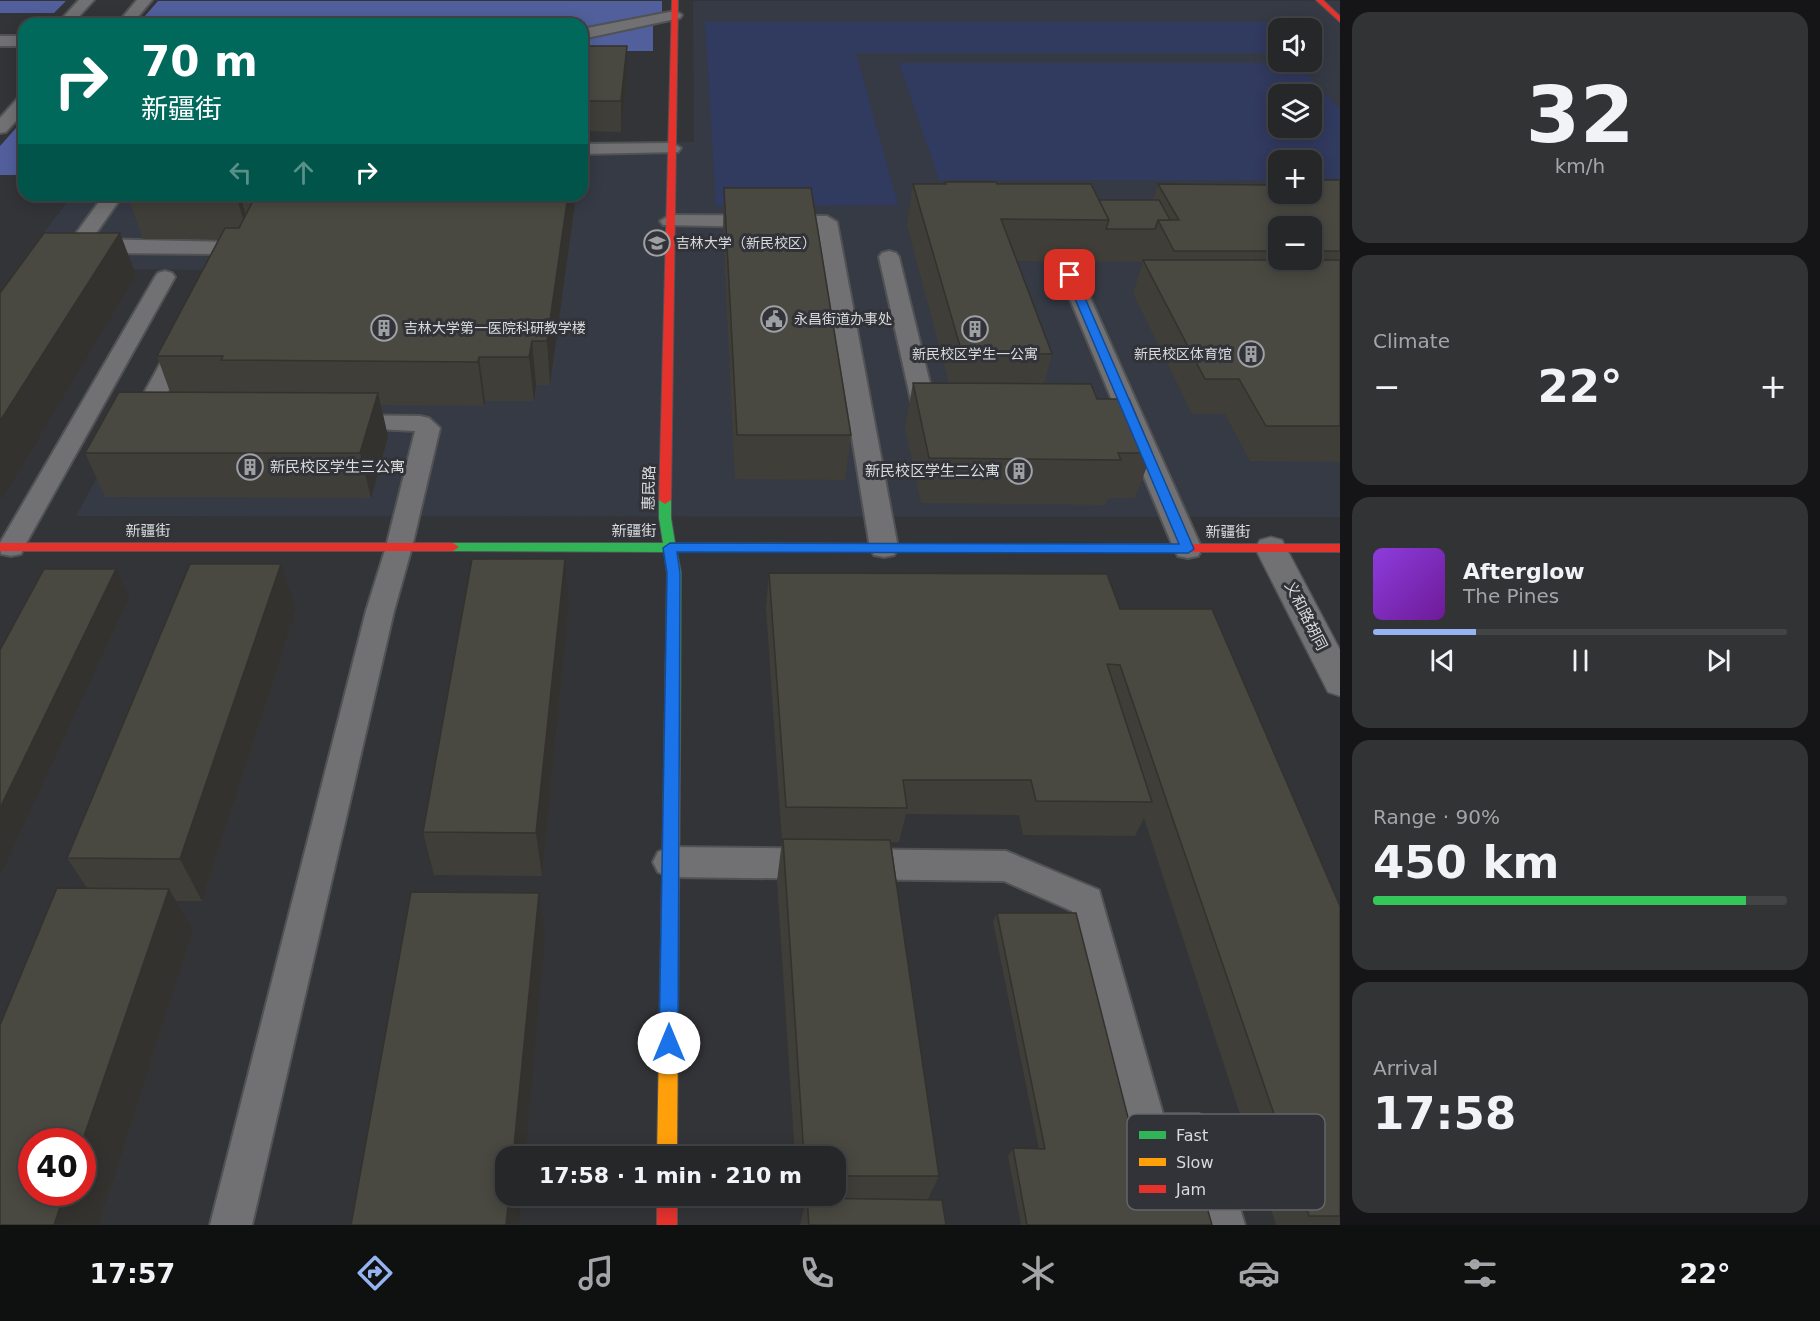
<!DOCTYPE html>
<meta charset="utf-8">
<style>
:root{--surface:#262729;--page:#323335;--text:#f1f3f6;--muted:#a4a5a8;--line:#424446;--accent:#95b2f1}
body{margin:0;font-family:"DejaVu Sans","Noto Sans SC",sans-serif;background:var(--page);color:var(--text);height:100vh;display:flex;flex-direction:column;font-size:22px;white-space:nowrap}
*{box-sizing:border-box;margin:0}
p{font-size:20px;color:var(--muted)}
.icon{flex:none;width:33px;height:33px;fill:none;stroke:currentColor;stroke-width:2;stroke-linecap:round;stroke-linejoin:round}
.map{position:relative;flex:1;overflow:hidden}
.sheet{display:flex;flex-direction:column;gap:12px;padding:12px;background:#151517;width:480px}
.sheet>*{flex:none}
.hud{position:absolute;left:18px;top:18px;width:570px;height:183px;border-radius:18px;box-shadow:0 3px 15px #0003,0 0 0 2px var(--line);background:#00695c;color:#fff;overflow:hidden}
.fabs{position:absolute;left:1268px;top:18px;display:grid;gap:12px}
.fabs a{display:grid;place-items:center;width:54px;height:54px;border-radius:12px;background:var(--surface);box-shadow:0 3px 15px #0003,0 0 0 2px var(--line);font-size:30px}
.speed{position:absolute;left:18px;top:1128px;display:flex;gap:12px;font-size:30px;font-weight:700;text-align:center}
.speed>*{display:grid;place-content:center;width:78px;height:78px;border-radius:50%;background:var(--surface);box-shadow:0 3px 15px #0003,0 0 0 2px var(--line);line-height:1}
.speed .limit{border:9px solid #d22;background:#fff;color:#111}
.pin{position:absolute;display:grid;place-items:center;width:51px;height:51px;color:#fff;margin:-26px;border-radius:12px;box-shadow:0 3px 9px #0006}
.me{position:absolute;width:66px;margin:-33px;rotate:0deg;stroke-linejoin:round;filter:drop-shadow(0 0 4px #0008)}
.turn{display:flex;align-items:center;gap:21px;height:126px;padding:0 24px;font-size:27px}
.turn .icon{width:78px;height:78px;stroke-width:2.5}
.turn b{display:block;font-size:42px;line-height:51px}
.lanes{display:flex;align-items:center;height:57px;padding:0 24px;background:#0003;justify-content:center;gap:30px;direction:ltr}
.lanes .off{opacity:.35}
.big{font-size:45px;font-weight:600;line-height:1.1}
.sheet .widget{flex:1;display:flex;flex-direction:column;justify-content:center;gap:9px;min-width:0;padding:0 21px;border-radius:18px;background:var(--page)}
.sheet .dial{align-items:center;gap:0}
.dial b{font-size:78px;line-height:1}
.song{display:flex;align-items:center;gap:18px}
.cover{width:72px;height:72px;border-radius:9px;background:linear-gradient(135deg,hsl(270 70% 55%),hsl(280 70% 35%))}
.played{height:6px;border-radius:3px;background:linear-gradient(90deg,var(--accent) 25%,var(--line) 25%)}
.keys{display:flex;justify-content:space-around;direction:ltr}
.heat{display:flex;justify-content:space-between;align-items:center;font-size:33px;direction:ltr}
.charge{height:9px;border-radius:4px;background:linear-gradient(90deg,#34c759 90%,var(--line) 0)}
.trip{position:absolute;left:495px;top:1146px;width:351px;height:60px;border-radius:18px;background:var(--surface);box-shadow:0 3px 15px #0003,0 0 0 2px var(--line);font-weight:600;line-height:60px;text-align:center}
.tabs{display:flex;height:96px;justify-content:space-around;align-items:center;background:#0f1010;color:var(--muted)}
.tabs .icon{width:42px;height:42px}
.tabs .selected{color:var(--accent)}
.tabs b{font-size:27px;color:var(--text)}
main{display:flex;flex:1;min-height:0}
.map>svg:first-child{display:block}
.built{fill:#363a44;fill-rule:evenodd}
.green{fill:#313a5f;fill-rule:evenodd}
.forest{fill:#515f9c}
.water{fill:#3a4784}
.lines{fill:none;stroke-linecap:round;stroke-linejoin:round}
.lane-casing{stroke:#515254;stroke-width:4}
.street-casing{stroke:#515254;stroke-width:3}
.fast-casing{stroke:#515254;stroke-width:2}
.slow-casing{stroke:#515254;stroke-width:2}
.jam-casing{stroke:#515254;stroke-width:2}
.lane{fill:#717173;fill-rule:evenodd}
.street{fill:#717173;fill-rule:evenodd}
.fast{fill:#30b455;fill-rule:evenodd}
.slow{fill:#ff9f0a;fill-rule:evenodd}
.jam{fill:#e5322d;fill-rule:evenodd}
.wall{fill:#3f3e38;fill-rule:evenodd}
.shaded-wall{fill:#33322e}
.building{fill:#494841;stroke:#33322e;stroke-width:1.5}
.route{fill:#1a73e8;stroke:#114b97;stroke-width:1.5}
.labels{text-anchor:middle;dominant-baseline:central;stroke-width:6;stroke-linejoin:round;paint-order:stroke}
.far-poi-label{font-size:14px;fill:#d8dadd;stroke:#313339;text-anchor:start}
.poi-label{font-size:15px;fill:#d8dadd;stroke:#313339;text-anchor:start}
.street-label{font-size:15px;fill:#d8dadd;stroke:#313339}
.key{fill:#313339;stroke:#63656a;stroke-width:1.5}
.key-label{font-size:16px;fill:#d8dadd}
</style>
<main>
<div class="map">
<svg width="1340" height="1225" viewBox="0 0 1340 1225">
<rect width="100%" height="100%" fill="#333437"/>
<path class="built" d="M693,1H1340V517L76,516L209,270L17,268L67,202L81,195H582V142H694ZM1278,28H1311V62H1278ZM1278,94H1311V128H1278ZM1278,160H1311V194H1278ZM1278,226H1311V260H1278Z"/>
<g class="green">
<polygon points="705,22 1300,22 1307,28 1278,28 1278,53 856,53 898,205 716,206"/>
<path d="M899,63H1297L1340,110V180H1311V160H1278V180H939ZM1278,94H1311V128H1278Z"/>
</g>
<g class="forest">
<polygon points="0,1 66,1 54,13 0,13"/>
<polygon points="158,1 662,1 662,14 582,30 582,24 266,24 238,17 199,17 177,24 138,24"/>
<polygon points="653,25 653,51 582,51 582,40"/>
<polygon points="24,119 24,175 0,175 0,146"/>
</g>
<polygon class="water" points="199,17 238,17 266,24 177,24"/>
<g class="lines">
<g class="lane-casing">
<g id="lane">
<polygon points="79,0 94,0 72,24 57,24"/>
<polygon points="137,0 152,0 132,24 117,24"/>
<polygon points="675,11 682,15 680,18 582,39 582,29"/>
<rect x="0" y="36" width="24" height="10"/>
<polygon points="24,97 24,112 6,132 0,133 0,118 18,98"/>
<polygon points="672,143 681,148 678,152 582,154 582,144"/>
<polygon points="104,195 123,195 92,239 232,242 239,244 242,248 230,270 216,270 213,266 219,254 103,253 72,247 69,243"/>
<polygon points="670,215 827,216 837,222 898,548 894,555 884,557 874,555 870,548 818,228 663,225 660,221"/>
<polygon points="889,251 896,253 899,257 936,408 944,414 940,419 932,421 918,419 914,414 879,257 882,253"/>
<polygon points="1070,269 1077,271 1080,275 1202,549 1198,556 1188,558 1178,556 1174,549 1060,275 1063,271"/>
<polygon points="165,271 172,273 175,277 24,547 21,554 11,556 1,554 0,543 155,277 158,273"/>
<path d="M182,337L190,339L193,344L158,411L171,421L168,426C155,429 141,424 133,413L171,344L174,339Z"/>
<polygon points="346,415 420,416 429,418 440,428 412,547 394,611 252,1225 210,1225 366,611 386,547 415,431 337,427 334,422 337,417"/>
<polygon points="670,847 1006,851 1099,890 1163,1114 1199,1114 1213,1120 1245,1225 1203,1225 1184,1154 1148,1154 1134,1148 1128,1134 1072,911 1004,881 670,877 658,872 653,862 658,852"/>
</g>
</g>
<g class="street-casing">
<polygon id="street" points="1271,537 1282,540 1340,650 1340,696 1328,692 1255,548 1260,540"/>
</g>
<g class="fast-casing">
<polygon id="fast" points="665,496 671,500 671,518 675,543 908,544 914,548 908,552 677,552 681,573 680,766 677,770 672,772 667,770 664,766 667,573 664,552 453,551 447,547 453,543 663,543 659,518 659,500"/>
</g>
<g class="slow-casing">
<polygon id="slow" points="672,760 677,762 680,766 677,1156 657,1156 664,766 667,762"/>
</g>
<g class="jam-casing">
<g id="jam">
<polygon points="672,0 678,0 671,500 665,504 659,500"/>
<polygon points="1316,0 1323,0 1340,16 1340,22"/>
<polygon points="0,543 453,543 459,547 453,551 0,551"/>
<polygon points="908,544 1340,544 1340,552 908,552 902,548"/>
<rect x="657" y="1196" width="20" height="29"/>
</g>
</g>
<use href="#lane" class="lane"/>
<use href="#street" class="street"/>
<use href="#fast" class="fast"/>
<use href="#slow" class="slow"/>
<use href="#jam" class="jam"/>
</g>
<g class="wall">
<polygon points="582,46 627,75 621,132 582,131"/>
<path d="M1340,180V462L1250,461L1225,414H1192L1133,293L1143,262L1017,261L1052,354L1044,384L1097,399L1152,453L1135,498H1108L1105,505L921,503L905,427L913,383H949L907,225L913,184H945V182L997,184L1099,200H1153L1158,184L1278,194ZM1278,226H1311V260H1278Z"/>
<polygon points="724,188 851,435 845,480 735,479 723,229"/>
<polygon points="130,195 576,195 550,385 536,385 534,401 485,401 484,406 381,405 388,437 371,498 105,497 85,453 170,392 157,356 220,239 143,239 128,197"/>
<polygon points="769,573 1120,609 1340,906 1340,1225 1276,1225 1144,818 1135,836 1023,835 1019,815 906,814 899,842 891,842 939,1176 928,1199 946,1225 800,1225 804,1208 798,1208 797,1196 836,1196 836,1156 795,1156 777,881 782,841 766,608"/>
<polygon points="569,605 542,876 434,875 423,832"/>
<polygon points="296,610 202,901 176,901 193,930 99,1225 0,1225 87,888 67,858"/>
<polygon points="997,913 1136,1149 1212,1225 1021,1225 1008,1156 1013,1148 1039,1149 993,922"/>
</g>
<g class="shaded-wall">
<polygon points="627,46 627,75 621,132 621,101"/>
<polygon points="239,195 240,195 251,234 249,239 237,198"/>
<polygon points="568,195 576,195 550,385 547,341"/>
<polygon points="120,233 136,275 2,499 0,495 0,421"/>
<polygon points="532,341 536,385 534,401 529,357"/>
<polygon points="479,357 485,401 484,406 478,362"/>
<polygon points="378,393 388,437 371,498 360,453"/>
<polygon points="565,559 569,605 542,876 536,833"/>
<polygon points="281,564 296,610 202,901 180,859"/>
<polygon points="116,569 129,597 0,876 0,808"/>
<polygon points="169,889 193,930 99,1225 54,1225 65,1192 82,1192 82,1142"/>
<polygon points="539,893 545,935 525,1156 513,1156"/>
<polygon points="509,1196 521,1196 519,1225 506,1225"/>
</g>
<g class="building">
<polygon points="582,46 627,46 621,101 582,101"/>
<polygon points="1311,180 1340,180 1340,251 1311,251 1311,226 1278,226 1278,251 1174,251 1158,220 1179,220 1158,184 1278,185 1278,194 1311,194"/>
<polygon points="945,182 996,182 997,184 1091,184 1109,220 1001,219 1052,354 962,353 913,184 946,184"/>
<polygon points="724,188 811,188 851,435 737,435"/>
<polygon points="130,195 239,195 237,198 128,197"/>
<polygon points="256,195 568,195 547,341 532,341 529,357 479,357 478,362 221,360 223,356 157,356 225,228 239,228"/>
<polygon points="1099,200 1159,200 1170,220 1158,220 1155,229 1106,229 1109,220"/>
<polygon points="44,233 120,233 0,421 0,293"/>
<polygon points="1143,260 1340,260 1340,426 1266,426 1239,379 1205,379"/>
<polygon points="913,383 1091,384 1097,399 1129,399 1152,453 1118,453 1121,460 929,458"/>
<polygon points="119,392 378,393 360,453 85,453"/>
<polygon points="472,559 565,559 536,833 423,832"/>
<polygon points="190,564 281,564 180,859 67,858"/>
<polygon points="44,569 116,569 0,808 0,650"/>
<polygon points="769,573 1107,574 1120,609 1212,609 1340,906 1340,1216 1309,1216 1120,665 1107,664 1152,802 1036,801 1031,780 903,780 907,808 786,807"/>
<polygon points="783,839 890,840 939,1176 836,1176 836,1156 804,1156"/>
<polygon points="57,888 169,889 82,1142 32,1142 32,1192 65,1192 54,1225 0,1225 0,1025"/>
<polygon points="411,892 539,893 513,1156 506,1156 506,1196 509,1196 506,1225 351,1225"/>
<polygon points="997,913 1076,913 1136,1149 1191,1150 1212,1225 1027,1225 1013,1148 1045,1149"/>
<polygon points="807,1198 942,1200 946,1225 809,1225"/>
</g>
<polygon class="route" points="1070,272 1075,275 1194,549 1188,553 677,552 680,573 678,1043 675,1050 669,1052 662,1050 659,1043 667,573 663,548 670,543 1179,544 1065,275"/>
<defs>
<g id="university-ring" transform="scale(1.35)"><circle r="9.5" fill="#313339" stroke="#9ea0a3" stroke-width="1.5"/><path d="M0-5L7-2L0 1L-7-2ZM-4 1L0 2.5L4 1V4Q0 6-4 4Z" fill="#9ea0a3"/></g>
<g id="civic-ring" transform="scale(1.35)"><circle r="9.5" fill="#313339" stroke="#9ea0a3" stroke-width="1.5"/><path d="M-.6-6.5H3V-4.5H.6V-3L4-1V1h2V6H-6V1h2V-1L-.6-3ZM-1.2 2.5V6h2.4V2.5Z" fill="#9ea0a3"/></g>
<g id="building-ring" transform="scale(1.35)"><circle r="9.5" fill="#313339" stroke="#9ea0a3" stroke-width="1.5"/><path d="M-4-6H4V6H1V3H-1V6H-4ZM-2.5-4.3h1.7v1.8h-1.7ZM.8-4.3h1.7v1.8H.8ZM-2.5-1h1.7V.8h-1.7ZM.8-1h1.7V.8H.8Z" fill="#9ea0a3"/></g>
</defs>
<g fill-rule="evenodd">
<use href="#university-ring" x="657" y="243"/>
<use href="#civic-ring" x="774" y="319"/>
<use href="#building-ring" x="384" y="328"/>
<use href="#building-ring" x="975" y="329"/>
<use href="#building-ring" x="1251" y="354"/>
<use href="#building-ring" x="250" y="467"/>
<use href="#building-ring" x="1019" y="471"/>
</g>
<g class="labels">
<g class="far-poi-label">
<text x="676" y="243">吉林大学（新民校区）</text>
<text x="794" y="319">永昌街道办事处</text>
<text x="404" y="328">吉林大学第一医院科研教学楼</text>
<text x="975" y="354" text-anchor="middle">新民校区学生一公寓</text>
<text x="1232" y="354" text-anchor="end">新民校区体育馆</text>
</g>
<g class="poi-label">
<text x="270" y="467">新民校区学生三公寓</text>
<text x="1000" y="471" text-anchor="end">新民校区学生二公寓</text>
</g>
<g class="street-label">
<text transform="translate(649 488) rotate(-89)">惠民路</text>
<text x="148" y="531">新疆街</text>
<text x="634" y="531">新疆街</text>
<text x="1228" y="532">新疆街</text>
<text transform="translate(1306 616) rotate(63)">义和路胡同</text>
</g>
</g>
<rect x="1127" y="1114" width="198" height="96" rx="9" class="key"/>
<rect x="1139" y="1131" width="27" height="8" fill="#30b455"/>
<rect x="1139" y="1158" width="27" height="8" fill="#ff9f0a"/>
<rect x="1139" y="1185" width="27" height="8" fill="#e5322d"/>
<g class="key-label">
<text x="1176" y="1141">Fast</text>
<text x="1176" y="1168">Slow</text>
<text x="1176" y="1195">Jam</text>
</g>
</svg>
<div class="fabs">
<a><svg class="icon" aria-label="sound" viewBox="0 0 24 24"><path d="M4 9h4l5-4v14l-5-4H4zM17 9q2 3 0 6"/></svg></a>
<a><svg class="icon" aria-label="layers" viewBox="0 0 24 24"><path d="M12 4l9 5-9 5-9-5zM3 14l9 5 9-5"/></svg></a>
<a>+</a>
<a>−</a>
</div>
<div class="speed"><div class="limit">40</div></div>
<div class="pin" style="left:1070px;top:275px;background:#d93025"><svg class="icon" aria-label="arrive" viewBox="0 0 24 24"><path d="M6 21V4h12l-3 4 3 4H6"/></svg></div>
<svg class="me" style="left:669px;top:1043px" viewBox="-20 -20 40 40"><circle r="19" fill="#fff"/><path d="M0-13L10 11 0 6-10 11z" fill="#1a73e8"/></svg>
<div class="trip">17:58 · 1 min · 210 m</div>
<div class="hud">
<div class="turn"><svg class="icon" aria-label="right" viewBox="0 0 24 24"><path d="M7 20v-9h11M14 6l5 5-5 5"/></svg><div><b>70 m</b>新疆街</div></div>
<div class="lanes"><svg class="icon off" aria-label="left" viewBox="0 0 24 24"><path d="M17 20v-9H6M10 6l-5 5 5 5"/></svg><svg class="icon off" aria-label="ahead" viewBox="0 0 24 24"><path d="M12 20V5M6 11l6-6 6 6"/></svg><svg class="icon" aria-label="right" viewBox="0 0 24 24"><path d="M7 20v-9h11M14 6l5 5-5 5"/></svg></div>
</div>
</div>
<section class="sheet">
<div class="widget dial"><b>32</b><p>km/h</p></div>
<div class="widget"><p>Climate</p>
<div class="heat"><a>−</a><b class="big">22°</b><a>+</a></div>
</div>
<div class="widget">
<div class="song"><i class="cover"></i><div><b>Afterglow</b><p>The Pines</p></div></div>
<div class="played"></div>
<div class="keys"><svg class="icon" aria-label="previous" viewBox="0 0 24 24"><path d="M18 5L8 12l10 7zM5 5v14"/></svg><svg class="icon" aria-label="pause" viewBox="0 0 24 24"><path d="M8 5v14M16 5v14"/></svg><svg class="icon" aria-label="next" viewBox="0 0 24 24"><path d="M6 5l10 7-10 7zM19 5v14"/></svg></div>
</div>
<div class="widget"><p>Range · 90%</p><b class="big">450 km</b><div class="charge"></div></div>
<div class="widget"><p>Arrival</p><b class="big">17:58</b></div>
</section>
</main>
<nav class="tabs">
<b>17:57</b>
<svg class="icon selected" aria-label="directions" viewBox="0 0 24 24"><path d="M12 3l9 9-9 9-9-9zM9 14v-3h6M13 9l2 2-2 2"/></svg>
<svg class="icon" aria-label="music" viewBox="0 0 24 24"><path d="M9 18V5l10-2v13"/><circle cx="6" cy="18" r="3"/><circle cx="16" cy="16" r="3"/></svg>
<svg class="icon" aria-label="phone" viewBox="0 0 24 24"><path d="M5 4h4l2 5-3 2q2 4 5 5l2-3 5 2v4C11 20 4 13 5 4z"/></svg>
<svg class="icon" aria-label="climate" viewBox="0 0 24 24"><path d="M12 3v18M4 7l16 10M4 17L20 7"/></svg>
<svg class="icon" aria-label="car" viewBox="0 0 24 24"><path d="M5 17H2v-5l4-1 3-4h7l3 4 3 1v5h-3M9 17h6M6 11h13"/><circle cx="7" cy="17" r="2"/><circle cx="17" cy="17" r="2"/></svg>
<svg class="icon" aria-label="filters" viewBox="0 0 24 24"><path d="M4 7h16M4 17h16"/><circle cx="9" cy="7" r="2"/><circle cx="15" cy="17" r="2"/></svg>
<b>22°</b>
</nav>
